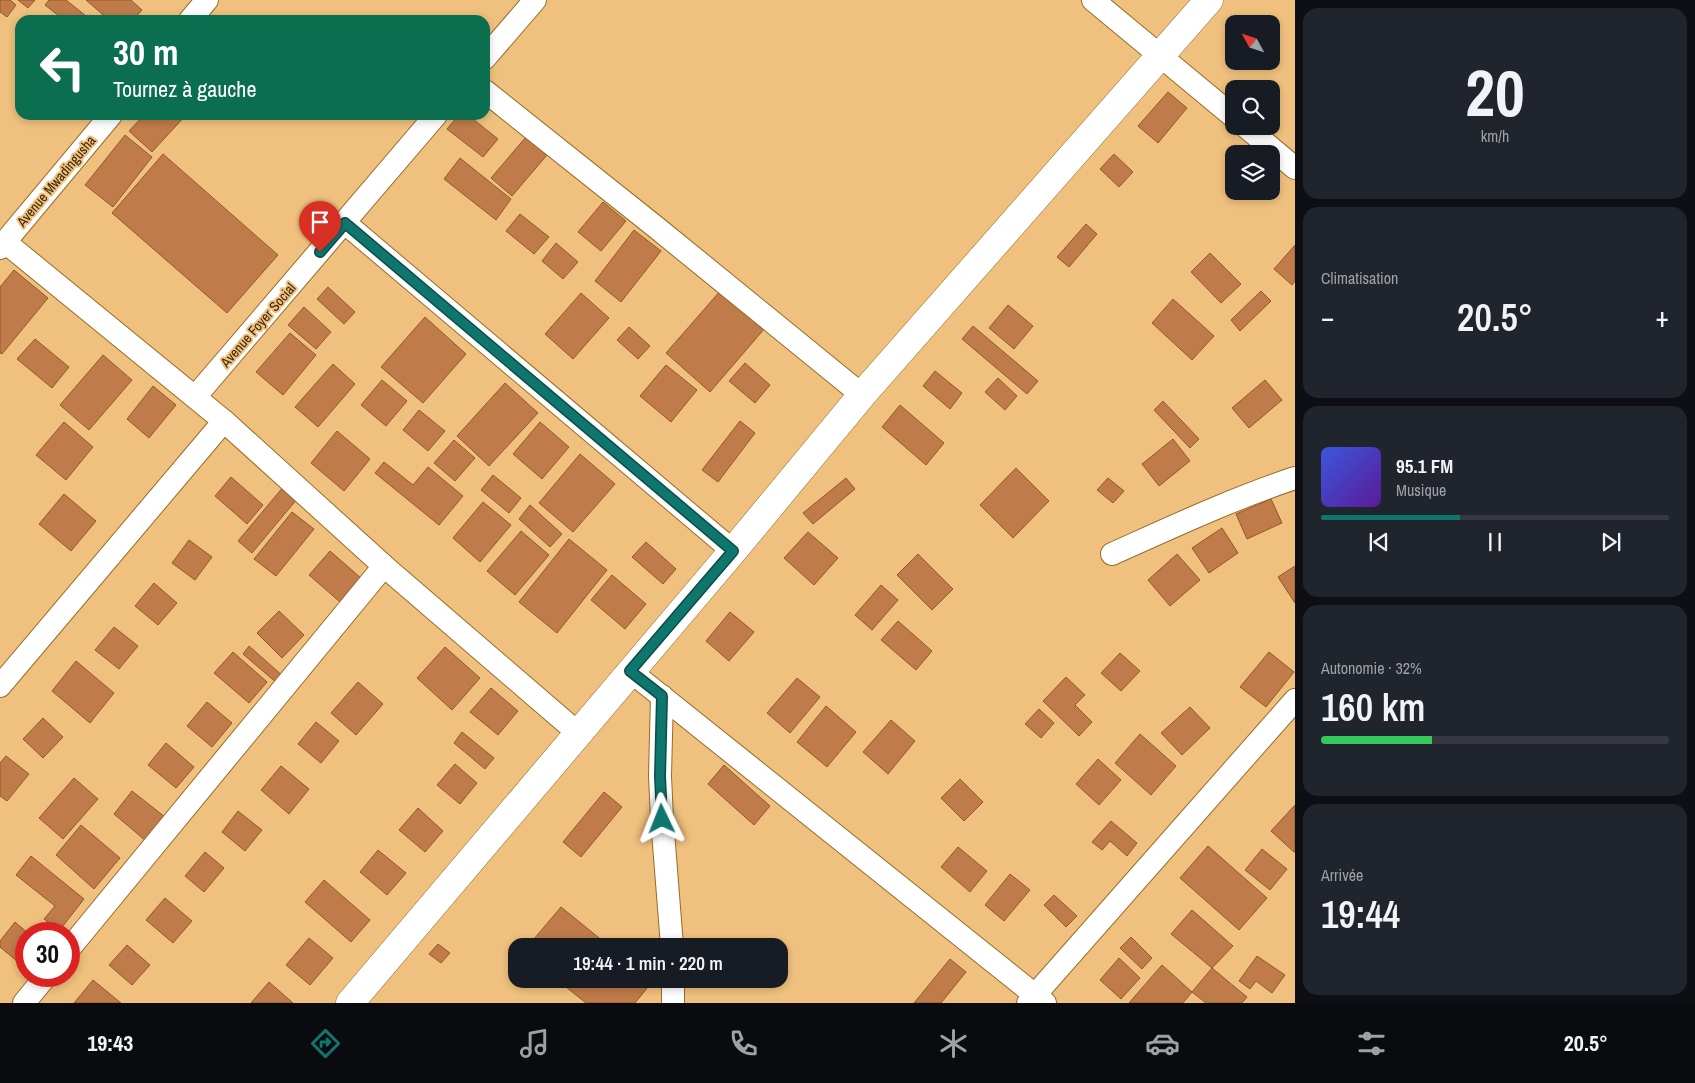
<!DOCTYPE html>
<html lang="fr">
<meta charset="utf-8">
<style>
:root{--surface:#171b24;--page:#20242c;--text:#f1f3f6;--muted:#9ea1a6;--line:#363941;--accent:#0f766e}
body{margin:0;font-family:"Archivo Narrow",sans-serif;background:var(--page);color:var(--text);height:100vh;display:flex;flex-direction:column;font-size:19px;white-space:nowrap}
*{box-sizing:border-box;margin:0}
p{font-size:16px;color:var(--muted)}
.icon{flex:none;width:28px;height:28px;fill:none;stroke:currentColor;stroke-width:2;stroke-linecap:round;stroke-linejoin:round}
.map{position:relative;flex:1;overflow:hidden}
.drawer{display:flex;flex-direction:column;gap:8px;padding:8px;background:#0d0f14;width:400px}
.drawer>*{flex:none}
.hud{position:absolute;left:15px;top:15px;width:475px;height:105px;border-radius:15px;box-shadow:0 2px 8px #0003;background:#0b6e4f;color:#fff;overflow:hidden}
.needle{width:32px;rotate:310deg}
.buttons{position:absolute;left:1225px;top:15px;display:grid;gap:10px}
.buttons a{display:grid;place-items:center;width:55px;height:55px;border-radius:10px;background:var(--surface);box-shadow:0 2px 8px #0003;font-size:25px}
.speed{position:absolute;left:15px;top:922px;display:flex;gap:10px;font-size:25px;font-weight:700;text-align:center}
.speed>*{display:grid;place-content:center;width:65px;height:65px;border-radius:50%;background:var(--surface);box-shadow:0 2px 8px #0003;line-height:1}
.speed .limit{border:8px solid #d22;background:#fff;color:#111}
.pin{position:absolute;display:grid;place-items:center;width:42px;height:42px;color:#fff;margin:-51px -21px;border-radius:50% 50% 50% 0;rotate:-45deg;box-shadow:0 0 5px #0007}
.pin .icon{rotate:45deg}
.me{position:absolute;width:55px;margin:-28px;rotate:358deg;stroke-linejoin:round;filter:drop-shadow(0 0 4px #0008)}
.turn{display:flex;align-items:center;gap:18px;height:105px;padding:0 15px;font-size:22px}
.turn .icon{width:65px;height:65px;stroke-width:2.5}
.turn b{display:block;font-size:35px;line-height:42px}
.big{font-size:38px;font-weight:600;line-height:1.1}
.drawer .tile{flex:1;display:flex;flex-direction:column;justify-content:center;gap:8px;min-width:0;padding:0 18px;border-radius:15px;background:var(--page)}
.drawer .dial{align-items:center;gap:0}
.dial b{font-size:65px;line-height:1}
.song{display:flex;align-items:center;gap:15px}
.cover{width:60px;height:60px;border-radius:8px;background:linear-gradient(135deg,hsl(230 70% 55%),hsl(270 70% 35%))}
.played{height:5px;border-radius:2px;background:linear-gradient(90deg,var(--accent) 40%,var(--line) 40%)}
.keys{display:flex;justify-content:space-around;direction:ltr}
.heat{display:flex;justify-content:space-between;align-items:center;font-size:28px;direction:ltr}
.charge{height:8px;border-radius:4px;background:linear-gradient(90deg,#34c759 32%,var(--line) 0)}
.trip{position:absolute;left:508px;top:938px;width:280px;height:50px;border-radius:15px;background:var(--surface);box-shadow:0 2px 8px #0003;font-weight:600;line-height:50px;text-align:center}
.tabs{display:flex;height:80px;justify-content:space-around;align-items:center;background:#090b0e;color:var(--muted)}
.tabs .icon{width:35px;height:35px}
.tabs .selected{color:var(--accent)}
.tabs b{font-size:22px;color:var(--text)}
main{display:flex;flex:1;min-height:0}
.map>svg:first-child{display:block}
.building{fill:#c07b4a;stroke:#945829}
.lines{fill:none;stroke-linecap:round;stroke-linejoin:round}
.street-casing{stroke:#976c27;stroke-width:24}
.secondary-casing{stroke:#976c27;stroke-width:29}
.street{stroke:#fff;stroke-width:22}
.secondary{stroke:#fff;stroke-width:28}
.route-casing{stroke:#0a4d48;stroke-width:12}
.route{stroke:#0f766e;stroke-width:9}
.labels{text-anchor:middle;dominant-baseline:central;stroke-width:4;stroke-linejoin:round;paint-order:stroke}
.street-label{font-size:14px;fill:#382609;stroke:#f0c17e}
</style>
<main>
<div class="map">
<svg width="1295" height="1003" viewBox="0 0 1295 1003">
<rect width="100%" height="100%" fill="#f0c17e"/>
<g class="building">
<polygon points="0,0 10,0 16,5 7,17 0,12"/>
<polygon points="18,0 35,0 28,8"/>
<polygon points="49,0 66,0 91,20 64,20 45,5"/>
<polygon points="86,0 131,0 142,10 133,20 109,20"/>
<polygon points="1168,92 1187,108 1158,143 1138,126"/>
<polygon points="144,115 186,115 152,152 129,131"/>
<polygon points="459,115 468,115 498,139 483,157 447,129"/>
<polygon points="125,135 152,157 113,207 85,185"/>
<polygon points="526,137 547,155 512,196 491,178"/>
<polygon points="163,154 278,255 227,313 112,213"/>
<polygon points="1114,154 1133,172 1119,187 1100,169"/>
<polygon points="460,158 511,199 496,220 444,179"/>
<polygon points="603,202 626,221 601,251 578,232"/>
<polygon points="520,214 549,237 534,254 506,231"/>
<polygon points="1086,224 1097,234 1069,267 1057,257"/>
<polygon points="634,230 661,251 621,302 595,281"/>
<polygon points="556,243 578,262 563,279 542,261"/>
<polygon points="1295,245 1295,281 1292,285 1274,269"/>
<polygon points="1210,253 1241,284 1221,303 1191,272"/>
<polygon points="14,270 48,298 2,354 0,353 0,287"/>
<polygon points="328,287 355,312 344,324 317,299"/>
<polygon points="721,290 765,328 710,392 666,353"/>
<polygon points="1261,291 1271,301 1240,331 1231,320"/>
<polygon points="581,293 609,318 573,359 545,334"/>
<polygon points="1173,299 1214,336 1192,360 1152,323"/>
<polygon points="1008,305 1033,326 1014,349 989,328"/>
<polygon points="304,307 331,332 316,349 288,325"/>
<polygon points="425,317 466,354 423,403 381,367"/>
<polygon points="973,326 1038,381 1027,394 962,339"/>
<polygon points="629,327 650,346 638,359 617,340"/>
<polygon points="290,333 316,355 283,395 256,372"/>
<polygon points="35,339 69,367 52,388 17,359"/>
<polygon points="103,355 132,380 89,430 60,405"/>
<polygon points="745,363 770,385 755,403 729,381"/>
<polygon points="333,364 355,384 318,427 295,407"/>
<polygon points="666,365 697,390 671,422 640,396"/>
<polygon points="935,371 962,393 950,409 923,386"/>
<polygon points="998,378 1017,396 1005,410 985,392"/>
<polygon points="382,380 407,401 386,426 361,405"/>
<polygon points="1265,380 1282,400 1249,428 1232,408"/>
<polygon points="505,383 538,413 489,466 457,436"/>
<polygon points="153,386 176,405 149,438 127,419"/>
<polygon points="1163,401 1199,439 1190,448 1154,410"/>
<polygon points="900,405 944,443 926,465 882,427"/>
<polygon points="419,410 445,431 428,451 403,430"/>
<polygon points="740,421 755,433 718,482 702,470"/>
<polygon points="64,422 93,447 66,480 36,455"/>
<polygon points="540,422 569,447 542,479 513,454"/>
<polygon points="337,431 370,459 344,491 311,463"/>
<polygon points="1173,439 1190,461 1159,486 1142,464"/>
<polygon points="454,440 475,458 455,481 434,463"/>
<polygon points="580,454 615,484 573,532 539,503"/>
<polygon points="384,462 413,485 428,467 463,496 439,525 375,473"/>
<polygon points="1016,468 1049,501 1013,538 980,505"/>
<polygon points="493,475 521,498 509,513 481,490"/>
<polygon points="231,477 263,505 247,524 215,496"/>
<polygon points="846,478 855,489 813,524 803,513"/>
<polygon points="1108,478 1124,491 1113,503 1097,490"/>
<polygon points="284,486 298,498 252,553 238,541"/>
<polygon points="64,494 96,521 71,551 39,524"/>
<polygon points="1271,499 1282,523 1247,539 1236,514"/>
<polygon points="483,502 511,525 480,562 453,538"/>
<polygon points="530,505 562,534 550,547 519,519"/>
<polygon points="292,512 314,529 276,576 254,559"/>
<polygon points="1222,528 1238,553 1209,573 1192,548"/>
<polygon points="521,531 549,555 515,595 487,571"/>
<polygon points="808,532 838,558 814,585 784,558"/>
<polygon points="569,539 607,570 557,633 519,602"/>
<polygon points="189,540 212,557 195,580 172,563"/>
<polygon points="646,542 676,569 663,584 632,557"/>
<polygon points="330,551 361,578 340,602 309,575"/>
<polygon points="918,554 953,589 932,610 897,575"/>
<polygon points="1177,554 1200,580 1170,606 1148,580"/>
<polygon points="1295,566 1295,603 1278,577"/>
<polygon points="612,575 646,604 625,629 591,600"/>
<polygon points="154,583 177,603 158,625 135,606"/>
<polygon points="881,585 898,600 872,630 855,615"/>
<polygon points="279,611 304,635 282,658 257,633"/>
<polygon points="730,612 754,632 729,661 706,641"/>
<polygon points="898,621 932,651 916,670 881,640"/>
<polygon points="114,627 138,646 119,669 95,650"/>
<polygon points="249,646 284,677 278,684 243,654"/>
<polygon points="445,647 480,678 452,710 417,678"/>
<polygon points="233,652 267,682 249,703 214,673"/>
<polygon points="1269,652 1294,672 1266,707 1240,687"/>
<polygon points="1120,653 1140,671 1121,691 1101,673"/>
<polygon points="76,661 114,693 90,723 52,691"/>
<polygon points="1066,677 1085,695 1075,705 1092,722 1079,736 1043,701"/>
<polygon points="797,678 820,697 790,733 767,713"/>
<polygon points="358,682 383,704 356,735 331,713"/>
<polygon points="491,688 518,711 498,735 470,712"/>
<polygon points="207,702 232,723 212,747 187,726"/>
<polygon points="826,706 856,732 827,767 797,742"/>
<polygon points="1190,707 1210,728 1182,755 1161,733"/>
<polygon points="1039,709 1054,723 1041,738 1025,724"/>
<polygon points="43,718 63,737 43,758 23,739"/>
<polygon points="891,720 915,741 888,774 863,752"/>
<polygon points="316,722 339,741 321,763 298,744"/>
<polygon points="462,732 494,758 485,769 454,743"/>
<polygon points="1140,734 1176,766 1151,795 1115,763"/>
<polygon points="166,743 194,767 176,788 148,765"/>
<polygon points="6,756 29,774 7,801 0,796 0,763"/>
<polygon points="1098,759 1121,780 1099,805 1076,784"/>
<polygon points="455,764 477,783 460,804 437,785"/>
<polygon points="724,765 770,806 754,825 708,784"/>
<polygon points="281,766 309,789 289,814 261,790"/>
<polygon points="74,778 98,799 63,839 39,818"/>
<polygon points="960,779 983,802 964,821 941,798"/>
<polygon points="132,791 165,817 146,841 114,814"/>
<polygon points="604,792 622,807 581,857 563,842"/>
<polygon points="1295,805 1295,852 1294,852 1271,831"/>
<polygon points="418,808 443,831 425,852 399,830"/>
<polygon points="238,811 262,830 245,851 222,832"/>
<polygon points="1111,821 1137,843 1127,856 1110,841 1102,850 1092,842"/>
<polygon points="81,825 120,858 94,889 56,855"/>
<polygon points="1208,846 1267,898 1239,930 1180,878"/>
<polygon points="958,847 987,871 970,892 941,867"/>
<polygon points="1262,849 1287,869 1270,890 1245,870"/>
<polygon points="378,850 406,873 387,895 360,872"/>
<polygon points="205,852 224,868 204,892 185,876"/>
<polygon points="31,856 84,899 59,931 44,919 55,906 16,875"/>
<polygon points="1010,874 1030,890 1004,921 985,905"/>
<polygon points="324,880 370,920 351,942 305,902"/>
<polygon points="1054,895 1077,916 1066,927 1044,905"/>
<polygon points="165,898 192,921 173,943 146,920"/>
<polygon points="561,907 609,946 528,946"/>
<polygon points="1192,910 1233,946 1212,968 1171,934"/>
<polygon points="15,922 29,934 26,934 26,962 23,966 0,947 0,941"/>
<polygon points="1131,937 1152,958 1142,969 1120,948"/>
<polygon points="309,938 333,958 310,985 286,965"/>
<polygon points="438,944 450,953 441,963 429,954"/>
<polygon points="127,945 150,965 132,985 109,965"/>
<polygon points="1257,956 1285,975 1272,993 1256,981 1250,989 1239,981"/>
<polygon points="1119,958 1140,978 1121,999 1100,980"/>
<polygon points="950,959 966,972 941,1003 914,1003"/>
<polygon points="1162,965 1192,992 1183,1003 1129,1003"/>
<polygon points="1212,968 1247,997 1242,1003 1206,1003 1192,992"/>
<polygon points="556,979 648,979 652,982 635,1003 586,1003"/>
<polygon points="93,980 121,1003 74,1003"/>
<polygon points="269,982 293,1003 251,1003"/>
</g>
<g class="lines">
<g class="street-casing">
<g id="street">
<polyline points="1093,0 1234,117"/>
<polyline points="190,20 207,0"/>
<polyline points="485,58 535,0"/>
<polyline points="485,91 657,228 862,395"/>
<polyline points="1245,126 1295,168"/>
<polyline points="345,223 733,551"/>
<polyline points="5,242 224,421 384,566 578,733"/>
<polyline points="0,248 111,115"/>
<polyline points="195,397 436,115"/>
<path d="M1112,554C1172,527 1232,499 1295,478"/>
<polyline points="630,671 1045,1003"/>
<polyline points="0,686 224,421"/>
<polyline points="662,696 660,776 662,819 672,946"/>
<polyline points="69,949 384,566"/>
<polyline points="673,979 673,1003"/>
<polyline points="24,1003 46,976"/>
<polyline points="1028,1003 1295,700"/>
</g>
</g>
<g class="secondary-casing">
<polyline id="secondary" points="350,1003 733,551 862,395 1209,0"/>
</g>
<use href="#street" class="street"/>
<use href="#secondary" class="secondary"/>
</g>
<g class="lines">
<g class="route-casing">
<polyline id="route" points="320,252 345,223 733,551 630,671 662,696 660,776 662,819"/>
</g>
<use href="#route" class="route"/>
</g>
<g class="labels">
<g class="street-label">
<text transform="translate(56 181) rotate(-50)">Avenue Mwadingusha</text>
<text transform="translate(258 325) rotate(-49)">Avenue Foyer Social</text>
</g>
</g>
</svg>
<div class="buttons">
<a><svg class="needle" viewBox="-14 -14 28 28"><path d="M0-13l5 13h-10z" fill="#e53935"/><path d="M0 13l5-13h-10z" fill="#9ea1a6"/></svg></a>
<a><svg class="icon" aria-label="search" viewBox="0 0 24 24"><circle cx="10" cy="10" r="6"/><path d="M15 15l6 6"/></svg></a>
<a><svg class="icon" aria-label="layers" viewBox="0 0 24 24"><path d="M12 4l9 5-9 5-9-5zM3 14l9 5 9-5"/></svg></a>
</div>
<div class="speed"><div class="limit">30</div></div>
<div class="pin" style="left:320px;top:252px;background:#d93025"><svg class="icon" aria-label="arrive" viewBox="0 0 24 24"><path d="M6 21V4h12l-3 4 3 4H6"/></svg></div>
<svg class="me" style="left:662px;top:819px" viewBox="-20 -20 40 40"><path d="M0-17L14 15 0 8-14 15z" fill="#0f766e" stroke="#fff" stroke-width="4"/></svg>
<div class="trip">19:44 · 1 min · 220 m</div>
<div class="hud">
<div class="turn"><svg class="icon" aria-label="left" viewBox="0 0 24 24"><path d="M17 20v-9H6M10 6l-5 5 5 5"/></svg><div><b>30 m</b>Tournez à gauche</div></div>
</div>
</div>
<section class="drawer">
<div class="tile dial"><b>20</b><p>km/h</p></div>
<div class="tile"><p>Climatisation</p>
<div class="heat"><a>−</a><b class="big">20.5°</b><a>+</a></div>
</div>
<div class="tile">
<div class="song"><i class="cover"></i><div><b>95.1 FM</b><p>Musique</p></div></div>
<div class="played"></div>
<div class="keys"><svg class="icon" aria-label="previous" viewBox="0 0 24 24"><path d="M18 5L8 12l10 7zM5 5v14"/></svg><svg class="icon" aria-label="pause" viewBox="0 0 24 24"><path d="M8 5v14M16 5v14"/></svg><svg class="icon" aria-label="next" viewBox="0 0 24 24"><path d="M6 5l10 7-10 7zM19 5v14"/></svg></div>
</div>
<div class="tile"><p>Autonomie · 32%</p><b class="big">160 km</b><div class="charge"></div></div>
<div class="tile"><p>Arrivée</p><b class="big">19:44</b></div>
</section>
</main>
<nav class="tabs">
<b>19:43</b>
<svg class="icon selected" aria-label="directions" viewBox="0 0 24 24"><path d="M12 3l9 9-9 9-9-9zM9 14v-3h6M13 9l2 2-2 2"/></svg>
<svg class="icon" aria-label="music" viewBox="0 0 24 24"><path d="M9 18V5l10-2v13"/><circle cx="6" cy="18" r="3"/><circle cx="16" cy="16" r="3"/></svg>
<svg class="icon" aria-label="phone" viewBox="0 0 24 24"><path d="M5 4h4l2 5-3 2q2 4 5 5l2-3 5 2v4C11 20 4 13 5 4z"/></svg>
<svg class="icon" aria-label="climate" viewBox="0 0 24 24"><path d="M12 3v18M4 7l16 10M4 17L20 7"/></svg>
<svg class="icon" aria-label="car" viewBox="0 0 24 24"><path d="M5 17H2v-5l4-1 3-4h7l3 4 3 1v5h-3M9 17h6M6 11h13"/><circle cx="7" cy="17" r="2"/><circle cx="17" cy="17" r="2"/></svg>
<svg class="icon" aria-label="filters" viewBox="0 0 24 24"><path d="M4 7h16M4 17h16"/><circle cx="9" cy="7" r="2"/><circle cx="15" cy="17" r="2"/></svg>
<b>20.5°</b>
</nav>
